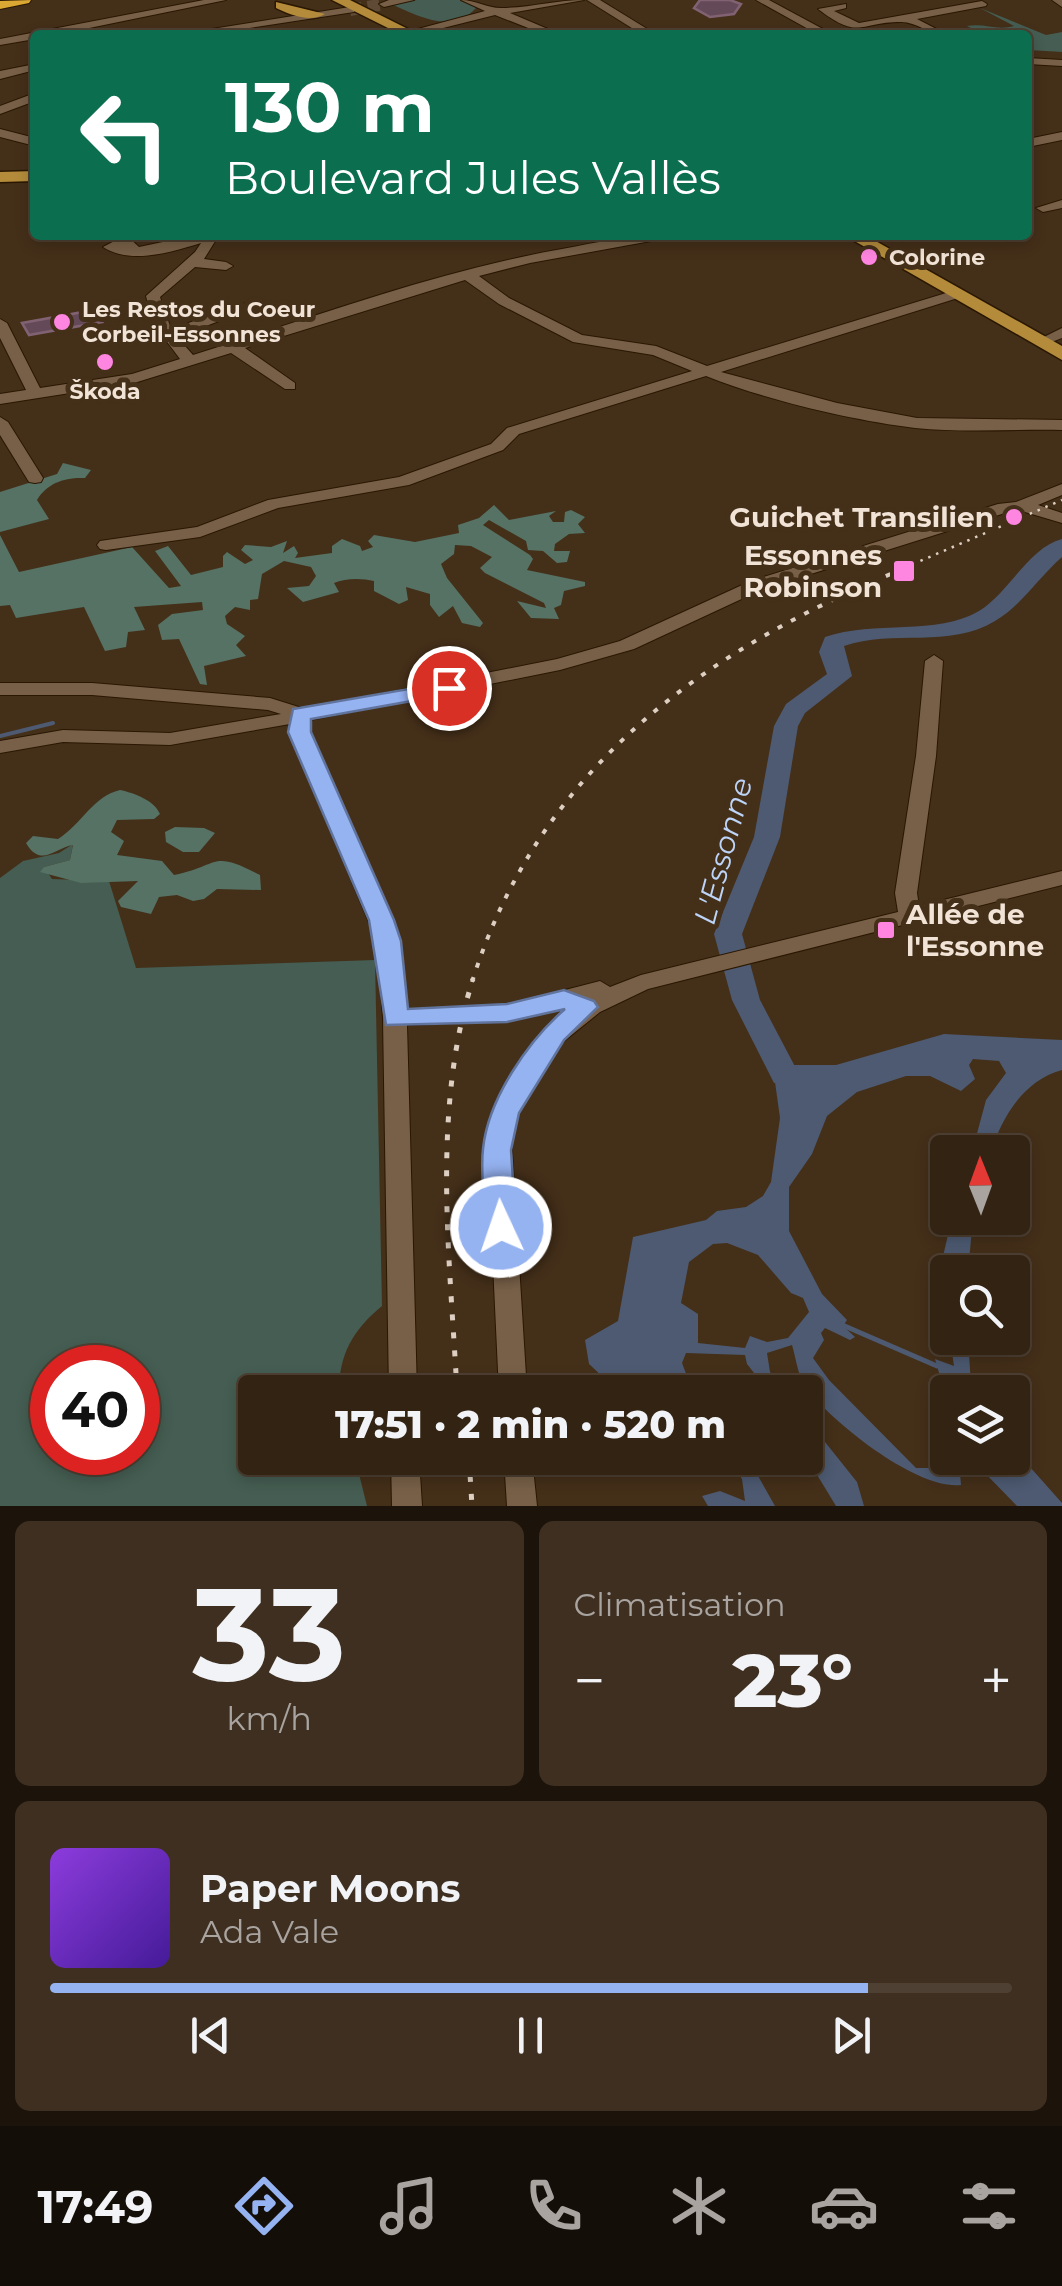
<!DOCTYPE html>
<html lang="fr">
<meta charset="utf-8">
<style>
:root{--surface:#332313;--page:#3e2f21;--text:#f1f3f6;--muted:#a9a4a0;--line:#4e4033;--accent:#95b2f1}
body{margin:0;font-family:Montserrat,sans-serif;background:var(--page);color:var(--text);height:100vh;display:flex;flex-direction:column;font-size:38px;white-space:nowrap}
*{box-sizing:border-box;margin:0}
p{font-size:32px;color:var(--muted)}
.icon{flex:none;width:55px;height:55px;fill:none;stroke:currentColor;stroke-width:2;stroke-linecap:round;stroke-linejoin:round}
.map{position:relative;height:1506px;overflow:hidden}
.panel{display:flex;flex-direction:column;gap:15px;padding:15px;background:#1c130a;flex:1}
.panel>*{flex:none}
.top-card{position:absolute;left:30px;top:30px;width:1002px;height:210px;border-radius:10px;box-shadow:0 5px 15px #0003,0 0 0 2px var(--line);background:#0b6e4f;color:#fff;overflow:hidden}
.needle{width:65px;rotate:359deg}
.tools{position:absolute;left:930px;top:1135px;display:grid;gap:20px}
.tools a{display:grid;place-items:center;width:100px;height:100px;border-radius:10px;background:var(--surface);box-shadow:0 5px 15px #0003,0 0 0 2px var(--line);font-size:50px}
.speed{position:absolute;left:30px;top:1345px;display:flex;gap:20px;font-size:50px;font-weight:700;text-align:center}
.speed>*{display:grid;place-content:center;width:130px;height:130px;border-radius:50%;background:var(--surface);box-shadow:0 5px 15px #0003,0 0 0 2px var(--line);line-height:1}
.speed .limit{border:15px solid #d22;background:#fff;color:#111}
.pin{position:absolute;display:grid;place-items:center;width:85px;height:85px;color:#fff;margin:-42px;border:5px solid #fff;border-radius:50%;box-shadow:0 2px 10px #0007}
.me{position:absolute;width:110px;margin:-55px;rotate:357deg;stroke-linejoin:round;filter:drop-shadow(0 0 8px #0008)}
.turn{display:flex;align-items:center;gap:35px;height:210px;padding:0 30px;font-size:45px}
.turn .icon{width:130px;height:130px;stroke-width:2.5}
.turn b{display:block;font-size:70px;line-height:85px}
.big{font-size:75px;font-weight:800;line-height:1.1}
.panel .tile{flex:1;display:flex;flex-direction:column;justify-content:center;gap:15px;min-width:0;padding:0 35px;border-radius:15px;background:var(--page)}
.panel .dial{align-items:center;gap:0}
.dial b{font-size:130px;line-height:1}
.song{display:flex;align-items:center;gap:30px}
.cover{width:120px;height:120px;border-radius:15px;background:linear-gradient(135deg,hsl(270 70% 55%),hsl(260 70% 35%))}
.played{height:10px;border-radius:5px;background:linear-gradient(90deg,var(--accent) 85%,var(--line) 85%)}
.keys{display:flex;justify-content:space-around;direction:ltr}
.heat{display:flex;justify-content:space-between;align-items:center;font-size:55px;direction:ltr}
.panel .tiles{flex:1;display:grid;gap:15px;grid-template-columns:1fr 1fr}
.tile:last-child{grid-column:span 2}
.trip{position:absolute;left:238px;top:1375px;width:585px;height:100px;border-radius:10px;background:var(--surface);box-shadow:0 5px 15px #0003,0 0 0 2px var(--line);font-weight:800;line-height:100px;text-align:center}
.tabs{display:flex;height:160px;justify-content:space-around;align-items:center;background:#140e08;color:var(--muted)}
.tabs .icon{width:70px;height:70px}
.tabs .active{color:var(--accent)}
.tabs b{font-size:45px;color:var(--text)}
.map>svg:first-child{display:block}
.green{fill:#455d52;fill-rule:evenodd}
.forest{fill:#557264}
.water{fill:#4d5a71;fill-rule:evenodd}
.lines{fill:none;stroke-linecap:round;stroke-linejoin:round}
.stream-far1{stroke:#4d5a71;stroke-width:4}
.stream{stroke:#4d5a71;stroke-width:5}
.river{fill:#4d5a71;fill-rule:evenodd}
.building{fill:#644a58;stroke:#816272;stroke-width:2.5}
.minor-tunnel{stroke:#5e4a35;stroke-width:12;stroke-dasharray:12 6;stroke-linecap:butt}
.minor-casing{stroke:#2a1702;stroke-width:2}
.major-casing{stroke:#2a1702;stroke-width:3}
.highway-casing{stroke:#2a1702;stroke-width:2}
.minor{fill:#786048;fill-rule:evenodd}
.major{fill:#b38b3b;fill-rule:evenodd}
.highway{fill:#daa833;fill-rule:evenodd}
.rail-far2{stroke:#ddcfc1;stroke-width:2.5;stroke-dasharray:2.5 6;stroke-linecap:butt}
.rail-far1{stroke:#ddcfc1;stroke-width:4;stroke-dasharray:5 10;stroke-linecap:butt}
.rail{stroke:#ddcfc1;stroke-width:5;stroke-dasharray:6 12;stroke-linecap:butt}
.route{fill:#95b2f1;stroke:#61749d;stroke-width:2.5}
.poi-dot{fill:#fe85e0;stroke:#442f19;stroke-width:4}
.labels{text-anchor:middle;dominant-baseline:central;stroke-width:10;stroke-linejoin:round;paint-order:stroke}
.far-poi-label{font-size:22px;font-weight:bold;fill:#f1e3d6;stroke:#442f19;text-anchor:start}
.poi-label{font-size:28px;font-weight:bold;fill:#f1e3d6;stroke:#442f19;text-anchor:end}
.water-label{font-size:30px;font-style:italic;fill:#bdd4f8;stroke:#442f19}
</style>
<div class="map">
<svg width="1062" height="1506" viewBox="0 0 1062 1506">
<rect width="100%" height="100%" fill="#442f19"/>
<g class="green">
<path d="M417,0H463L476,8C451,35 419,16 391,4Z"/>
<path d="M980,8L1046,35L1062,32V52L1028,50V35H974L978,32L967,26C985,23 997,31 1014,26Z"/>
<path d="M73,844L70,860L44,867L52,879L109,881L136,968L375,960L382,1306C353,1330 339,1354 339,1392H255V1458H355L367,1506H0V878L23,861L59,853ZM52,1368H138V1452H52Z"/>
</g>
<g class="forest">
<path d="M63,463L91,470L85,478C65,477 47,483 37,500L49,519L0,532V492L57,474Z"/>
<path d="M494,505L509,520L556,511L549,516L553,522H564L565,512L571,510L585,517L578,524L585,533L569,534L555,544L554,551H570L567,562L557,563L543,551L528,550L526,541L489,520L483,525L530,555L533,559L527,570L585,582V586L564,591L561,605L554,608L559,619L531,618L517,601L546,608L544,603L485,573L480,568L492,557L471,546L455,545L454,554L441,564L447,578L483,623L480,627L462,623L453,606L439,617L430,605V594L406,587L408,600L399,604L374,591V581C362,578 345,578 334,583L339,592L303,602L287,588L309,586L316,576L311,567L284,561L262,574L258,599L250,600V610L235,607L225,616L227,624L245,636L236,645L246,656L204,666L207,685L200,684L179,639L162,640L158,625L172,614L203,610L202,602L134,607L145,630L128,632L126,647L105,651L84,607L16,618L10,605L0,606V535L19,572L132,547L169,588L181,586L155,551L168,546L191,575L223,567V556L227,552L245,564L253,560L241,550L245,545L271,547L287,541L283,553L294,546L298,553L295,558L332,553V546L342,539L360,546L362,551L373,547L368,541L374,535L415,542L459,533L458,525L479,518Z"/>
<path d="M120,790C134,793 154,800 160,814L154,819L117,820L111,832L124,841L117,855L162,861L174,875C221,865 211,849 260,875L261,890L217,889L204,899L193,901L177,895L159,897L151,914L121,907L118,901L138,881L81,883L40,872L44,867L70,860L73,845C56,847 41,869 26,843L33,836L58,839C81,825 93,796 120,790Z"/>
<polygon points="175,827 204,828 215,833 199,852 183,852 166,842 165,832"/>
</g>
<g class="water">
<path d="M944,1034L1062,1040V1070C1024,1080 1002,1117 991,1152H972L986,1100L1006,1073L999,1061L973,1059L969,1065L975,1079L961,1091L930,1076H906L857,1092L827,1116L812,1154L789,1187V1231L822,1294L847,1320L843,1326L855,1337L850,1340L825,1328L821,1333L824,1340L813,1358L829,1380L916,1468H934L967,1459L971,1469L960,1473L961,1485C917,1490 833,1423 807,1389C798,1378 796,1358 792,1345L767,1353L770,1372L787,1392H769L747,1364L745,1355L686,1353L682,1363L687,1376L705,1392H619L589,1364L585,1340L618,1321L633,1237L706,1220L717,1211L746,1207L763,1196L771,1182L780,1118L770,1046L788,1065H836ZM727,1243L758,1255L791,1293L803,1298L809,1312L788,1338L767,1342L750,1336L745,1348L698,1343V1314L681,1303L689,1262L713,1244Z"/>
<polygon points="952,1218 973,1218 968,1272 948,1272 947,1287 944,1252"/>
<polygon points="950,1338 968,1338 971,1385 957,1389 942,1383 935,1359 954,1366"/>
<polygon points="805,1417 857,1482 864,1506 836,1506 805,1455"/>
<polygon points="1013,1448 1062,1503 1062,1506 1017,1506 981,1469 978,1458 998,1464 1012,1458"/>
<polygon points="728,1458 748,1458 775,1506 708,1506 702,1496 720,1491 745,1501 742,1479"/>
</g>
<g class="lines">
<polyline class="stream-far1" points="0,736 53,723"/>
<polyline class="stream" points="840,1324 937,1366"/>
<path class="river" d="M1062,539V557C1039,577 1022,605 995,621C949,649 893,629 844,646L852,676L805,713L798,726L780,837L742,934L760,1000L800,1076L796,1083H774L732,1000L714,934L754,837L774,726L786,704L827,674L819,652L825,637C874,620 937,636 979,611C1009,593 1028,548 1062,539Z"/>
</g>
<g class="building">
<polygon points="700,0 730,0 741,4 734,14 710,17 694,8"/>
<polygon points="94,310 102,322 29,335 22,323"/>
</g>
<g class="lines">
<polyline class="minor-tunnel" points="350,10 384,4"/>
<g class="minor-casing">
<g id="minor">
<polygon points="204,0 226,0 55,35 35,35 35,39 0,45 0,39"/>
<polygon points="389,0 414,0 384,7 379,4"/>
<path d="M461,0C475,0 487,8 501,8C529,8 556,0 584,0L510,13L562,35H546L495,15L415,35L403,33L485,11Z"/>
<polygon points="587,0 600,0 657,35 643,35"/>
<polygon points="756,0 769,0 834,35 819,35"/>
<polygon points="1052,0 1062,0 1062,7"/>
<path d="M982,1L987,4L986,6L917,19L948,35C929,35 917,22 901,22C859,22 860,41 818,9L846,4V8L834,11L859,23Z"/>
<polygon points="350,7 355,10 354,12 203,35 174,35"/>
<polygon points="1028,58 1062,60 1062,66 1028,64"/>
<polygon points="35,64 35,70 0,79 0,71"/>
<polygon points="35,93 35,101 0,114 0,106"/>
<polygon points="0,129 35,138 35,146 0,137"/>
<polygon points="1062,132 1062,140 1028,147 1028,139"/>
<polygon points="1062,200 1062,208 1043,212 1036,208"/>
<path d="M126,235L139,247L196,235H219L204,259L226,262L233,266L226,270L195,267L160,297L171,329L252,301L264,304L177,337L193,355C315,317 437,271 562,249C598,242 633,235 669,235L662,239L530,263L479,276L509,298L582,335L656,346L707,366L956,290L963,294L961,297L721,372L837,403L917,418L1062,420V430C1014,429 963,433 915,428C851,420 766,400 706,376L519,434L503,450L409,485L278,508L200,537L106,550L100,549L97,545L100,541L197,527L268,500L399,477L491,444L507,428L692,371L653,355L573,342L499,304L465,280L245,348L295,383V389H285L231,353L134,383L0,404V394L26,390L0,338V319L7,323L40,388L132,374L180,359L153,323L146,296L195,252L201,243C171,252 131,265 103,247Z"/>
<polygon points="1062,328 1062,338 1041,346 1034,342"/>
<polygon points="0,417 8,422 43,478 41,482 35,483 29,482 0,435"/>
<polygon points="1062,484 1062,495 1038,505 1062,513 1062,523 1025,512 1005,513 763,589 634,649 560,670 310,720 309,732 399,941 406,1010 507,1005 600,981 610,987 641,975 898,912 895,893 916,756 925,661 934,655 943,661 936,756 917,893 919,906 1062,871 1062,885 648,989 600,1012 558,1046 529,1086 518,1109 511,1136 527,1392 499,1392 487,1136 505,1084 523,1056 541,1035 584,1001 507,1021 407,1025 417,1392 389,1392 383,1018 377,941 289,732 290,724 170,745 63,742 0,753 0,741 63,730 170,733 281,714 268,710 92,695 0,695 0,683 92,683 270,698 305,709 557,659 620,641 751,581 998,504 1016,502"/>
<polygon points="391,1458 419,1458 422,1506 392,1506"/>
<polygon points="504,1458 532,1458 537,1506 507,1506"/>
</g>
</g>
<g class="major-casing">
<g id="major">
<polygon points="332,0 350,0 420,35 402,35"/>
<path d="M276,2L325,14C311,23 290,15 276,8Z"/>
<polygon points="35,171 35,181 0,182 0,172"/>
<polygon points="844,235 865,235 1062,346 1062,360"/>
</g>
</g>
<g class="highway-casing">
<polygon id="highway" points="31,0 29,3 0,9 0,1"/>
</g>
<use href="#minor" class="minor"/>
<use href="#major" class="major"/>
<use href="#highway" class="highway"/>
<polyline class="rail-far2" points="897,571 1062,500"/>
<path class="rail-far1" d="M472,982C539,768 704,650 903,569"/>
<g class="rail">
<path d="M457,1392C450,1256 431,1111 473,979"/>
<polyline points="469,1458 472,1506"/>
</g>
</g>
<path class="route" d="M449,682L460,688L456,693L311,719V732L394,920L401,941L408,1009L507,1004L564,990L594,1001L598,1007L564,1040L519,1113L511,1150L516,1227L511,1235H491L486,1227C485,1202 480,1174 483,1149C488,1099 528,1041 565,1009L507,1022L386,1025L369,920L288,732L293,709Z"/>
<g class="poi-dot">
<circle cx="869" cy="257" r="10"/>
<circle cx="62" cy="322" r="10"/>
<circle cx="105" cy="362" r="10"/>
<circle cx="1014" cy="517" r="10"/>
<rect x="892" y="559" width="24" height="24" rx="5"/>
<rect x="876" y="920" width="20" height="20" rx="5"/>
</g>
<g class="labels">
<g class="far-poi-label">
<text x="889" y="257">Colorine</text>
<text x="82" y="309">Les Restos du Coeur<tspan x="82" dy="25">Corbeil-Essonnes</tspan></text>
<text x="105" y="391" text-anchor="middle">Škoda</text>
</g>
<g class="poi-label">
<text x="994" y="517">Guichet Transilien</text>
<text x="882" y="555">Essonnes<tspan x="882" dy="32">Robinson</tspan></text>
<text x="906" y="914" text-anchor="start">Allée de<tspan x="906" dy="32">l'Essonne</tspan></text>
</g>
<g class="water-label">
<text transform="translate(723 851) rotate(-75)">L'Essonne</text>
</g>
</g>
</svg>
<div class="tools">
<a><svg class="needle" viewBox="-14 -14 28 28"><path d="M0-13l5 13h-10z" fill="#e53935"/><path d="M0 13l5-13h-10z" fill="#a9a4a0"/></svg></a>
<a><svg class="icon" aria-label="search" viewBox="0 0 24 24"><circle cx="10" cy="10" r="6"/><path d="M15 15l6 6"/></svg></a>
<a><svg class="icon" aria-label="layers" viewBox="0 0 24 24"><path d="M12 4l9 5-9 5-9-5zM3 14l9 5 9-5"/></svg></a>
</div>
<div class="speed"><div class="limit">40</div></div>
<div class="pin" style="left:449px;top:688px;background:#d93025"><svg class="icon" aria-label="arrive" viewBox="0 0 24 24"><path d="M6 21V4h12l-3 4 3 4H6"/></svg></div>
<svg class="me" style="left:501px;top:1227px" viewBox="-20 -20 40 40"><circle r="17" fill="#95b2f1" stroke="#fff" stroke-width="3"/><path d="M0-11L8 9 0 5-8 9z" fill="#fff"/></svg>
<div class="trip">17:51 · 2 min · 520 m</div>
<div class="top-card">
<div class="turn"><svg class="icon" aria-label="left" viewBox="0 0 24 24"><path d="M17 20v-9H6M10 6l-5 5 5 5"/></svg><div><b>130 m</b>Boulevard Jules Vallès</div></div>
</div>
</div>
<section class="panel">
<div class="tiles">
<div class="tile dial"><b>33</b><p>km/h</p></div>
<div class="tile"><p>Climatisation</p>
<div class="heat"><a>−</a><b class="big">23°</b><a>+</a></div>
</div>
<div class="tile">
<div class="song"><i class="cover"></i><div><b>Paper Moons</b><p>Ada Vale</p></div></div>
<div class="played"></div>
<div class="keys"><svg class="icon" aria-label="previous" viewBox="0 0 24 24"><path d="M18 5L8 12l10 7zM5 5v14"/></svg><svg class="icon" aria-label="pause" viewBox="0 0 24 24"><path d="M8 5v14M16 5v14"/></svg><svg class="icon" aria-label="next" viewBox="0 0 24 24"><path d="M6 5l10 7-10 7zM19 5v14"/></svg></div>
</div>
</div>
</section>
<nav class="tabs">
<b>17:49</b>
<svg class="icon active" aria-label="directions" viewBox="0 0 24 24"><path d="M12 3l9 9-9 9-9-9zM9 14v-3h6M13 9l2 2-2 2"/></svg>
<svg class="icon" aria-label="music" viewBox="0 0 24 24"><path d="M9 18V5l10-2v13"/><circle cx="6" cy="18" r="3"/><circle cx="16" cy="16" r="3"/></svg>
<svg class="icon" aria-label="phone" viewBox="0 0 24 24"><path d="M5 4h4l2 5-3 2q2 4 5 5l2-3 5 2v4C11 20 4 13 5 4z"/></svg>
<svg class="icon" aria-label="climate" viewBox="0 0 24 24"><path d="M12 3v18M4 7l16 10M4 17L20 7"/></svg>
<svg class="icon" aria-label="car" viewBox="0 0 24 24"><path d="M5 17H2v-5l4-1 3-4h7l3 4 3 1v5h-3M9 17h6M6 11h13"/><circle cx="7" cy="17" r="2"/><circle cx="17" cy="17" r="2"/></svg>
<svg class="icon" aria-label="filters" viewBox="0 0 24 24"><path d="M4 7h16M4 17h16"/><circle cx="9" cy="7" r="2"/><circle cx="15" cy="17" r="2"/></svg>
</nav>
